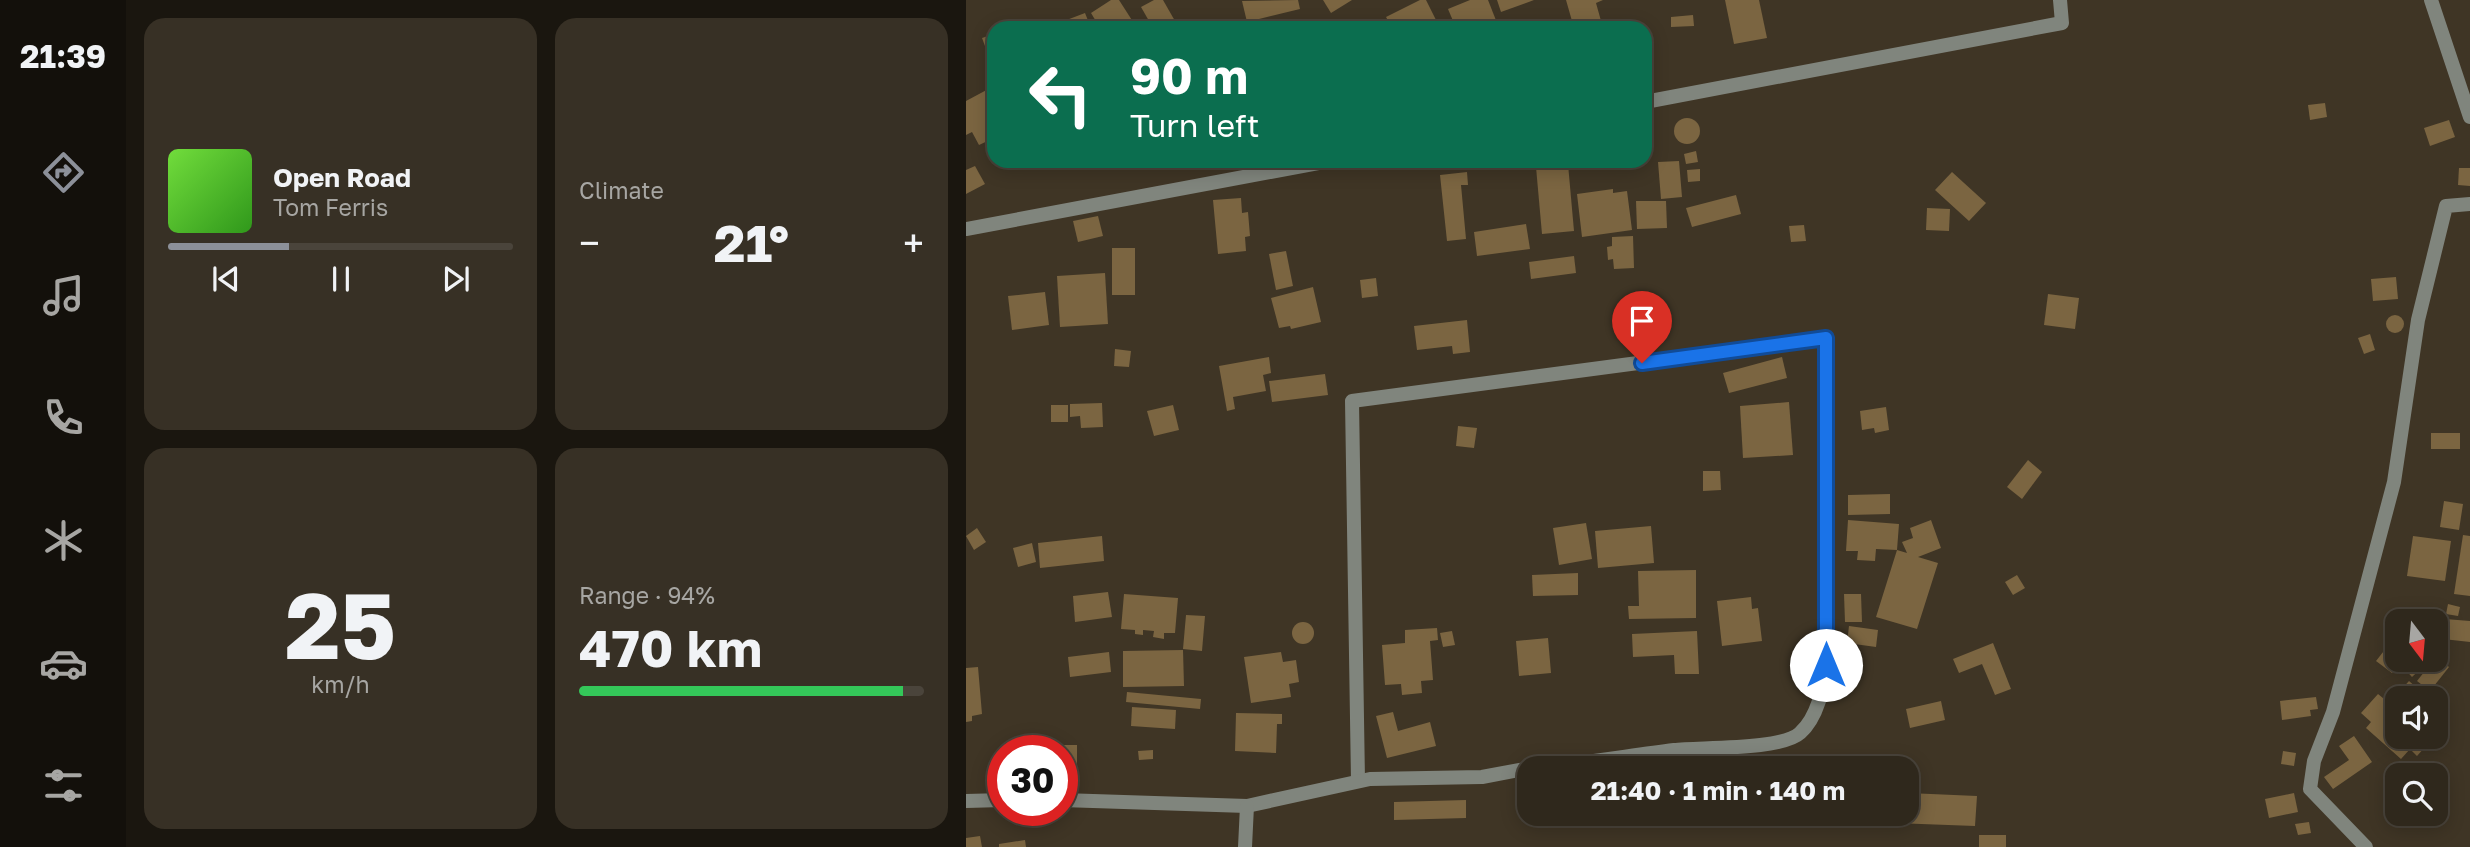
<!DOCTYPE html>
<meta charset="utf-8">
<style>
:root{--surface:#2f281c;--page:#373025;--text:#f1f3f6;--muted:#a7a6a3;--line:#4a443b;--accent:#8c9099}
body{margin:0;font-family:"Golos Text",sans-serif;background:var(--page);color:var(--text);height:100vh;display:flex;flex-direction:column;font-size:26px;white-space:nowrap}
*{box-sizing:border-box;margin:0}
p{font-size:23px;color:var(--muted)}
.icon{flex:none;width:38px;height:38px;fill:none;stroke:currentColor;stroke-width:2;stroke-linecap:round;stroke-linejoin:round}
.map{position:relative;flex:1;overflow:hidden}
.details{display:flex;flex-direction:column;gap:18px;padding:18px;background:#1a160f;width:840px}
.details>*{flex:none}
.banner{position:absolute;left:21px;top:21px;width:665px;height:147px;border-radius:21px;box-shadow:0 4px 18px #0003,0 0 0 2px var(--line);background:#0b6e4f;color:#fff;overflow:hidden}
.needle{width:46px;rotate:164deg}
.fabs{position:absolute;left:1419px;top:609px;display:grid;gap:14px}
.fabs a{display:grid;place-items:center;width:63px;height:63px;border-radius:14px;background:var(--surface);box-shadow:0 4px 18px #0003,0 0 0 2px var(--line);font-size:35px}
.speed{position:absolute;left:21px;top:735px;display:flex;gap:14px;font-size:35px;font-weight:700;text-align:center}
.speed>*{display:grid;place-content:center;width:91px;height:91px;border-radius:50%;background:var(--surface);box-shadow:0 4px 18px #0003,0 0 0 2px var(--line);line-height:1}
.speed .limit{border:10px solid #d22;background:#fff;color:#111}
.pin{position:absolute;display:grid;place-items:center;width:60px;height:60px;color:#fff;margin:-72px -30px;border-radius:50% 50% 50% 0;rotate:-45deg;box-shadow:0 0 7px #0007}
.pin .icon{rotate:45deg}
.me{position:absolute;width:77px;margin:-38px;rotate:0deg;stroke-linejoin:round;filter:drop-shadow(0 0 5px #0008)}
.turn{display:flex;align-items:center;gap:24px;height:147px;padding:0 28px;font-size:32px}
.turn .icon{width:91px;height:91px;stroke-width:2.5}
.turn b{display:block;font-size:49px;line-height:60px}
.big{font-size:52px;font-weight:700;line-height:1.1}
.details .widget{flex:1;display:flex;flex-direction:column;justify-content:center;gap:10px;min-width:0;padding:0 24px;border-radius:21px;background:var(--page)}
.details .dial{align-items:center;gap:0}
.dial b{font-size:91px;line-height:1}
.song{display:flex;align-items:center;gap:21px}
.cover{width:84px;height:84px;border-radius:10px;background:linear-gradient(135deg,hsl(100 70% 55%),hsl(110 70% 35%))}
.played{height:7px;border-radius:4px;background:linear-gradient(90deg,var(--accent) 35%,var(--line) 35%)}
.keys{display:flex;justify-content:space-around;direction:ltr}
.heat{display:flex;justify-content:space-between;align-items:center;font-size:38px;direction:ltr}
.charge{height:10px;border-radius:5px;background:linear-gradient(90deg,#34c759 94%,var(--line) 0)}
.details .tiles{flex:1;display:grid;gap:18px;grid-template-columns:repeat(2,1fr)}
.trip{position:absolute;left:551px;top:756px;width:402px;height:70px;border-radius:21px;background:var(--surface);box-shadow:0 4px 18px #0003,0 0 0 2px var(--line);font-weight:700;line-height:70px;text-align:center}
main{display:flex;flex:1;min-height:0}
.dock{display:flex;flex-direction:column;width:126px;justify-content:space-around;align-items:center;background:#13100b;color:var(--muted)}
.dock .icon{width:49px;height:49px}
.dock .selected{color:var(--accent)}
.dock b{font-size:32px;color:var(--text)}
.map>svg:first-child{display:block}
.building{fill:#7b6541}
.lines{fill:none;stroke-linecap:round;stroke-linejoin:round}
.minor{stroke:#80857d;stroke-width:14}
.route-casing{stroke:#114b97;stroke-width:18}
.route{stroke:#1a73e8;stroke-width:12}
</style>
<main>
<nav class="dock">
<b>21:39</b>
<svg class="icon selected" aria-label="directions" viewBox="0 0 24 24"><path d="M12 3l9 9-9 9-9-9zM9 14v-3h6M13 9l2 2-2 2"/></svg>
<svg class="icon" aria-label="music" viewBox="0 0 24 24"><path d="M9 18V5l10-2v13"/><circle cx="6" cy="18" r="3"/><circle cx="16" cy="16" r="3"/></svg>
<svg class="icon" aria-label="phone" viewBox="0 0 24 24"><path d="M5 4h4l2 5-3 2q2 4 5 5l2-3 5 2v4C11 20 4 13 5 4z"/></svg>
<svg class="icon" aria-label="climate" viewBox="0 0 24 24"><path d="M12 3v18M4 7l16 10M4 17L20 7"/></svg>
<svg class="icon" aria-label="car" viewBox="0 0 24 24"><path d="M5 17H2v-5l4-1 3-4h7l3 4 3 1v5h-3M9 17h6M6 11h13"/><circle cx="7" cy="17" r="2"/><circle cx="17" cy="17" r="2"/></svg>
<svg class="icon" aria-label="filters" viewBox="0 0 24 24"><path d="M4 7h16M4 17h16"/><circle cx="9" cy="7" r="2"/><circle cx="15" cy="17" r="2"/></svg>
</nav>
<section class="details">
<div class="tiles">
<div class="widget">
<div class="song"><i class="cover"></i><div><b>Open Road</b><p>Tom Ferris</p></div></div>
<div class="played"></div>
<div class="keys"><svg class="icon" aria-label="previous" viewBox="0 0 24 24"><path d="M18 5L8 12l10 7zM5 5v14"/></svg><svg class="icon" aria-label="pause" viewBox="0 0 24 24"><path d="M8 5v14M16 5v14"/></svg><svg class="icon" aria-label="next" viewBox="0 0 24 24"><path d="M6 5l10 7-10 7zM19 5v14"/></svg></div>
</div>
<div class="widget"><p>Climate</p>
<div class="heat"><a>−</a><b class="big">21°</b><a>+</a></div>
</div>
<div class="widget dial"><b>25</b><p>km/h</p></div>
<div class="widget"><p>Range · 94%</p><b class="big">470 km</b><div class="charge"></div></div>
</div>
</section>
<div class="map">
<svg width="1504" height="847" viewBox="0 0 1504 847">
<rect width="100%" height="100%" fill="#3f3525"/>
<g class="building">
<polygon points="145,0 153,0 171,28 134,28 125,13"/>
<polygon points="188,0 197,0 213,28 187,28 175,7"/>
<polygon points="332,0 334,9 281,22 276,1"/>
<polygon points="357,0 386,0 365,13"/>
<polygon points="454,0 460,0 471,22 476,20 480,28 426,28 420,17"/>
<polygon points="504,0 522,0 533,28 490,28 482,9"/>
<polygon points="531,0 568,0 535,12"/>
<polygon points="600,0 637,0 630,3 637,28 608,28"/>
<polygon points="759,0 793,0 801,38 768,44"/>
<polygon points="119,13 125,28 101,28 98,21"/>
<polygon points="727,15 728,26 705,27 705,17"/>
<polygon points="28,34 28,70 16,38"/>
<polygon points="28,86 28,138 13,145 6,132 0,135 0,101"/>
<polygon points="1359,103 1361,117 1344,120 1342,105"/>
<circle cx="721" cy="131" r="13"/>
<polygon points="1483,120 1489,137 1464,146 1458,128"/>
<polygon points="730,151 732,162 720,164 718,154"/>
<polygon points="713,161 716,197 695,199 692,162"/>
<polygon points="602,164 608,231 576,234 570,167"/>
<polygon points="9,166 19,184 0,194 0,170"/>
<polygon points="1493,168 1504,168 1504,186 1492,185"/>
<polygon points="734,169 734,181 722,182 721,170"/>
<polygon points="501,172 502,185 495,185 500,239 481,241 474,175"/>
<polygon points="986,172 1020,203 1003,221 969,190"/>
<polygon points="647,189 647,193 661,191 666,230 616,237 611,194"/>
<polygon points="770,195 775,214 726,227 720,208"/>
<polygon points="275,198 276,213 282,212 284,236 279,237 280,251 252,254 247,200"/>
<polygon points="670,201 700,201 701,228 671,229"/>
<polygon points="961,208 984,209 983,231 960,230"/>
<polygon points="132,216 137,236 112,242 107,221"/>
<polygon points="560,224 564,249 511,256 508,232"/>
<polygon points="838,225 840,241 825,242 823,226"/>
<polygon points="667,236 668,268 648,269 647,259 642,260 641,247 646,246 646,237"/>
<rect x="146" y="248" width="23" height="47"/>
<polygon points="320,251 327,286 310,290 303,254"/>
<polygon points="608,256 610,273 565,279 563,262"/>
<polygon points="139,273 142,324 94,327 91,276"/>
<polygon points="1430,277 1432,299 1407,301 1405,279"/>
<polygon points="410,278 412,296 396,298 394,280"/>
<polygon points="347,287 355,322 325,329 324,326 313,328 305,298"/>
<polygon points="79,292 83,325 46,330 42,296"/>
<polygon points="1082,294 1113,298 1109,329 1078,325"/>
<circle cx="1429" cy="324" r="9"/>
<polygon points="501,320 504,352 487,354 486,346 451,350 448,326"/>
<polygon points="1404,334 1409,350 1398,354 1392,338"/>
<polygon points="149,349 165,351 163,367 148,366"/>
<polygon points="303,357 305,373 297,375 300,391 267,397 269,409 261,411 253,366"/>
<polygon points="816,357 821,378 763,393 757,373"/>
<polygon points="359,374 362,395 306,402 303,381"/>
<polygon points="823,402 827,455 777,458 774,406"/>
<polygon points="136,403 137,427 115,428 114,416 104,417 104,404"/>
<rect x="85" y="405" width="17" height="17"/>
<polygon points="207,405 213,430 188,436 181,411"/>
<polygon points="920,407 923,430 909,433 908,428 896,430 894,411"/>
<polygon points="492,426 511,428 508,448 490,446"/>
<rect x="1465" y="433" width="29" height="16"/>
<polygon points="1062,460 1076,472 1056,499 1041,487"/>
<polygon points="737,471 754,471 755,490 737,491"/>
<polygon points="924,494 924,514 882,515 882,495"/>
<polygon points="1478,501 1497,504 1493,530 1474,527"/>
<polygon points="882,520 933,524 931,550 910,549 909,561 891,560 892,551 880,551"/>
<polygon points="965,520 975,548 952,557 972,563 951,629 910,617 931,550 941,553 936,542 947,538 944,528"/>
<polygon points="620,523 626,559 593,565 587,528"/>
<polygon points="685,526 688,563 632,568 629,531"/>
<polygon points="11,528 20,542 8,550 0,536"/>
<polygon points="1497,535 1504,536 1504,596 1488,594"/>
<polygon points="136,536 138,561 74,568 72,543"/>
<polygon points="1447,536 1485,541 1479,581 1441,576"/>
<polygon points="66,543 70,562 52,567 47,548"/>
<polygon points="730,570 730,618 663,619 662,606 673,606 672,571"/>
<polygon points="612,573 612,595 567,596 566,575"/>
<polygon points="1051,575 1059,588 1047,595 1039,582"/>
<polygon points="142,592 146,617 109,622 107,596"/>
<polygon points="158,594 212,598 209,633 198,633 198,639 187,637 188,631 177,630 177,635 169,634 169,630 155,629"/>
<polygon points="878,594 895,594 896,622 879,622"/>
<polygon points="785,597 786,609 792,608 796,641 756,646 751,601"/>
<polygon points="1482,604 1494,607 1492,616 1480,614"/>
<polygon points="220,615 239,616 236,651 217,649"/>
<polygon points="1479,619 1504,621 1504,642 1477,639"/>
<circle cx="337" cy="633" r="11"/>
<polygon points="883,626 912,630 910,647 881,643"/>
<polygon points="471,628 472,640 464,641 467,680 455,681 456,693 436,695 435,684 419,685 416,645 439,643 439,630"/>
<polygon points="486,631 489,645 477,647 474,633"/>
<polygon points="731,631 733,674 709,674 708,655 667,657 666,634"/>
<polygon points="582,638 585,673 553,676 550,641"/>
<polygon points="1428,638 1432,641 1432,660 1436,660 1426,673 1410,661"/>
<polygon points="1027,643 1045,689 1029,695 1016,664 993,673 987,659"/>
<polygon points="217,650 218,686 157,687 157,651"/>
<polygon points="143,652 145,672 104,677 102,657"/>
<polygon points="315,652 317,662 330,660 333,682 323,684 325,697 285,703 278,657"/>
<polygon points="1470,657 1483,667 1464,691 1451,681"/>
<polygon points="1440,660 1464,660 1446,677 1435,665"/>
<polygon points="12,667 16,714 6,716 6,721 0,722 0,668"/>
<polygon points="1443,681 1458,694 1454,698 1432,698 1432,737 1468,737 1451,756 1444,749 1435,759 1400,728 1405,722 1395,713 1412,694 1423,703"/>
<polygon points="161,692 235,699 234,709 160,702"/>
<polygon points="1350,697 1352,709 1344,710 1345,716 1316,720 1314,701"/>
<polygon points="975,701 979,720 944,728 940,709"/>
<polygon points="166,707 210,710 209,729 165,726"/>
<polygon points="427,712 432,731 464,722 470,746 421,758 410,716"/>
<polygon points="270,713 316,714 316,724 311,724 310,753 269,751"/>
<polygon points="1388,736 1406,762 1367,789 1358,777 1383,760 1373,746"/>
<polygon points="76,745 111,745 111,765 96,765 96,751 76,751"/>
<polygon points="187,750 187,759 173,760 172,751"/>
<polygon points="1317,751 1330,753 1328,766 1315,764"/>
<polygon points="942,793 1011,796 1009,826 928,823 929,814 942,814"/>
<polygon points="1328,793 1332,812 1303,818 1299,799"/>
<polygon points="500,800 500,818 428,820 428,802"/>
<polygon points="1343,822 1345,833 1332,835 1329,824"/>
<rect x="1013" y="835" width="27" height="12"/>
<polygon points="14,836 16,847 0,847 0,838"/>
<polygon points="59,840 60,847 33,847 33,844"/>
</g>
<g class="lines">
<g class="minor">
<polyline points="1465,0 1504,117"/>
<polyline points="679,102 1096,23 1094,0"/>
<polyline points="0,229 363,161"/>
<path d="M392,781L386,401L860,338L861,665C857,688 852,717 834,733C816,750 735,747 708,750C660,756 613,764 565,768"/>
<polyline points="96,800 281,806 404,779 516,777 564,768"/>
<polyline points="0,801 37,800"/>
<polyline points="279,847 281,806"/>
<polyline points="1400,847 1344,789 1348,761 1367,712 1428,482 1452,320 1480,206 1504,204"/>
</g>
</g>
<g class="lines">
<g class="route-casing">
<polyline id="route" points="676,363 860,338 860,665"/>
</g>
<use href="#route" class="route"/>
</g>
</svg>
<div class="fabs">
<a><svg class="needle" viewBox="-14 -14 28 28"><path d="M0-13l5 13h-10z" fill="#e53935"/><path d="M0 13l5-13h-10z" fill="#a7a6a3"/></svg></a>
<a><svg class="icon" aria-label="sound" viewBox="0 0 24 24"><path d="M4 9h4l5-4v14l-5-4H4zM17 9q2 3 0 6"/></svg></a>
<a><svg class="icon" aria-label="search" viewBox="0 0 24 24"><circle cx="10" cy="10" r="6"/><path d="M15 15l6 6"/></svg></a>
</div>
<div class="speed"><div class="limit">30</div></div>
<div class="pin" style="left:676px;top:363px;background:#d93025"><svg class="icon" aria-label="arrive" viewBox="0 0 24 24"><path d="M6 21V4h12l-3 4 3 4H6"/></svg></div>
<svg class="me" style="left:860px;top:665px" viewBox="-20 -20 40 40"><circle r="19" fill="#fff"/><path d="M0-13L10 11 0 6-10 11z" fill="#1a73e8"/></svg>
<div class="trip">21:40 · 1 min · 140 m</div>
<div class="banner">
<div class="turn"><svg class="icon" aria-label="left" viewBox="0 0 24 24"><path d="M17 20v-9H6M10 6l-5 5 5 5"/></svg><div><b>90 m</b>Turn left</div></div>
</div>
</div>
</main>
